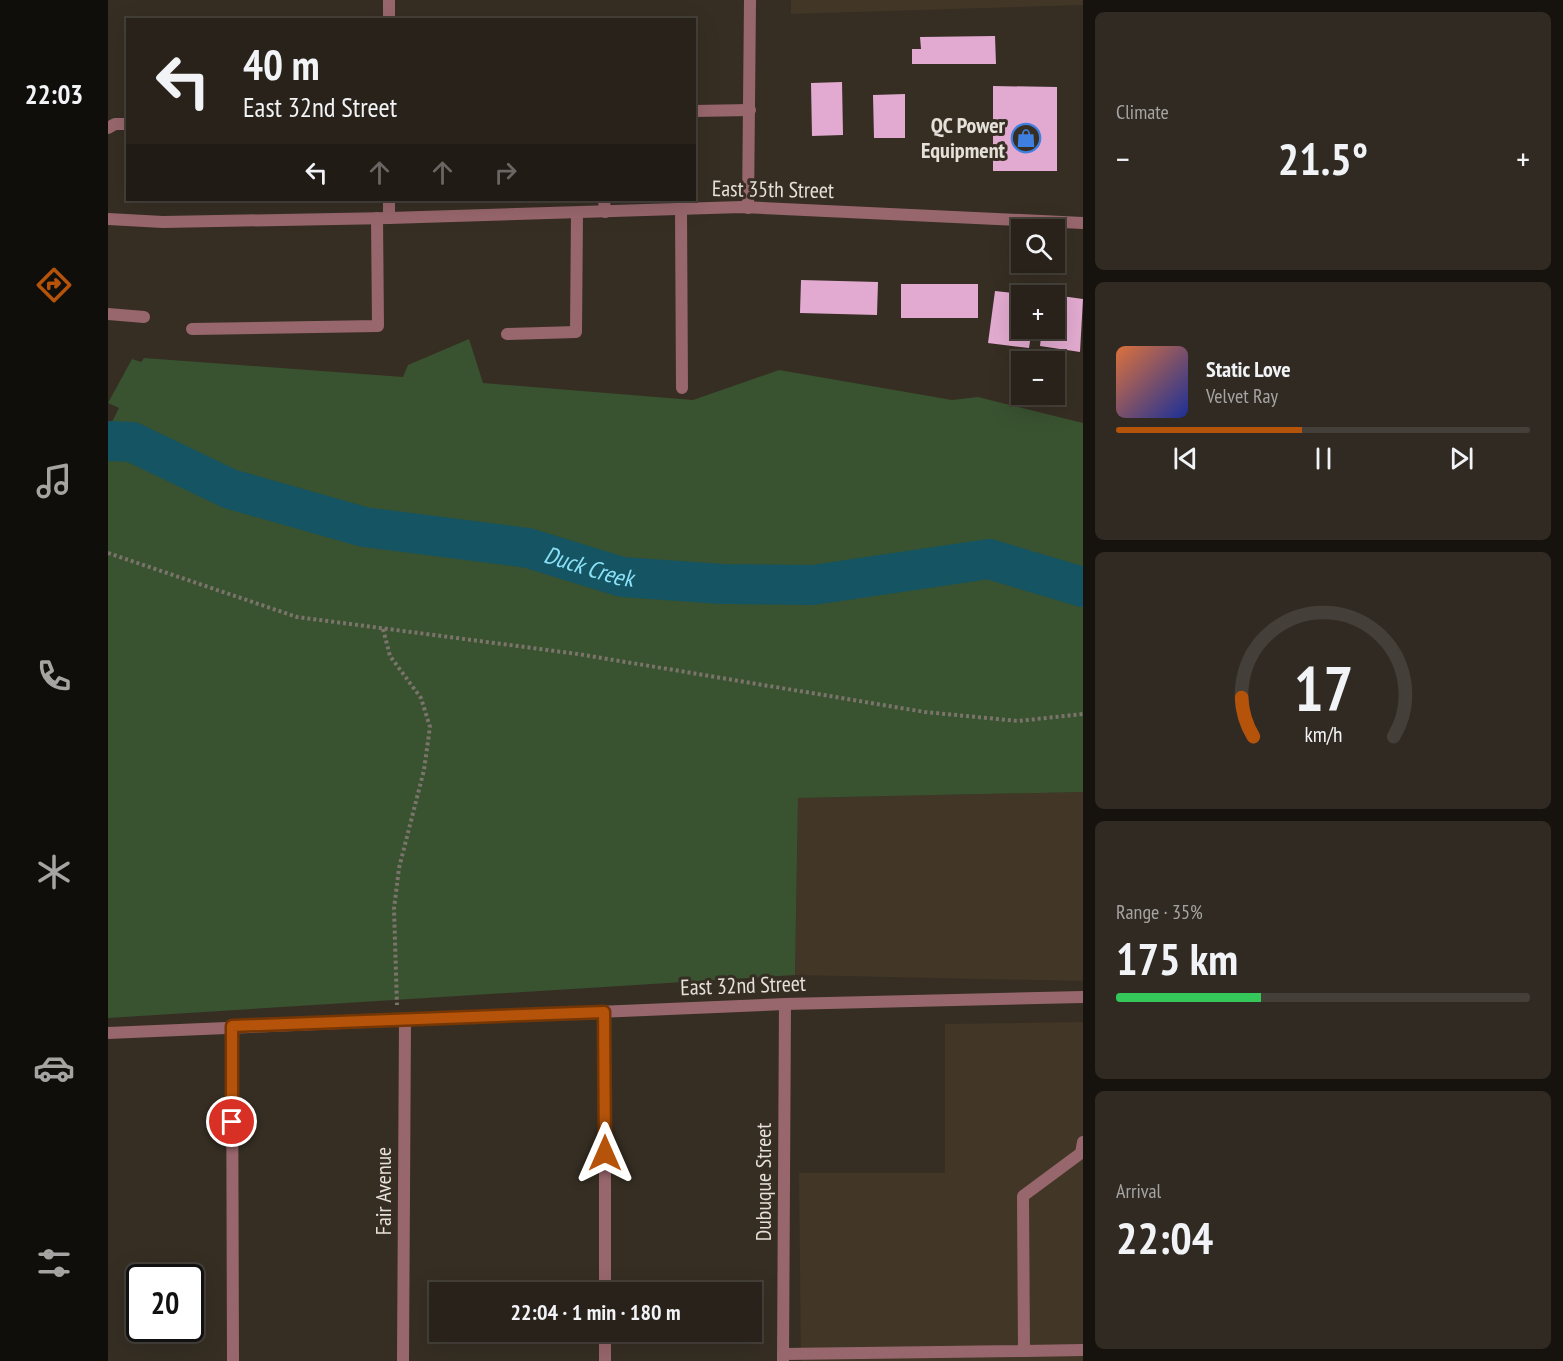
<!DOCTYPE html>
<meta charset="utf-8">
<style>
:root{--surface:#28221a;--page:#302a23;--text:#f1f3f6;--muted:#a5a4a2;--line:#443f39;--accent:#b45309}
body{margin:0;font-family:"PT Sans Narrow",sans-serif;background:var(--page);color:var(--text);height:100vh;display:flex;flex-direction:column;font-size:22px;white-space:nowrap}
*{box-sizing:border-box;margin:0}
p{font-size:20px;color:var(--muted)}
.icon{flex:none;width:33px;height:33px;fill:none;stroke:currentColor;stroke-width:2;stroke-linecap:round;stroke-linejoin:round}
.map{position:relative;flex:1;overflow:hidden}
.drawer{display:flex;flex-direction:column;gap:12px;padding:12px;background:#16130e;width:480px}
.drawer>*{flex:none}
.guide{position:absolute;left:18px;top:18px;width:570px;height:183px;border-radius:0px;box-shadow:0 6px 24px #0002,0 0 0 2px var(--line);background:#28221a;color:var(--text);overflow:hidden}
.fabs{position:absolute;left:903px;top:219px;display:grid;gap:12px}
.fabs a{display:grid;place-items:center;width:54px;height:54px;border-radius:0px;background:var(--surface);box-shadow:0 6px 24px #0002,0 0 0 2px var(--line);font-size:30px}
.speed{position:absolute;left:18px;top:1264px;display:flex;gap:12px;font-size:30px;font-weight:700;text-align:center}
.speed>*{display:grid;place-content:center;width:78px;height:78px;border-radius:50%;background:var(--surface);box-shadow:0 6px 24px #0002,0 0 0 2px var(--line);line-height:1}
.speed .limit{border:3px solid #111;border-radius:9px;background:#fff;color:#111}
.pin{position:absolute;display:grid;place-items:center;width:51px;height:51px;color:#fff;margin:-26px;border:3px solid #fff;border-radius:50%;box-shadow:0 2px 6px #0007}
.me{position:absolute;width:66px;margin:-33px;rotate:0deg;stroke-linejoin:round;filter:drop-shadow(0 0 4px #0008)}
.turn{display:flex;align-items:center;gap:21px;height:126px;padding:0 18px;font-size:27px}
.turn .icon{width:78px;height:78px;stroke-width:2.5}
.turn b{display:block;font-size:42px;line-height:51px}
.lanes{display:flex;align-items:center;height:57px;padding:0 18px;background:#0003;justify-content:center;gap:30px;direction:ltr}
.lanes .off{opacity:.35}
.big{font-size:45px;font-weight:600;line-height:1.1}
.drawer .card{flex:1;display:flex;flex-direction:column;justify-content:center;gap:9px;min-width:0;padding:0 21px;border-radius:9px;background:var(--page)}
.drawer .dial{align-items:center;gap:0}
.dial svg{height:156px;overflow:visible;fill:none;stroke:var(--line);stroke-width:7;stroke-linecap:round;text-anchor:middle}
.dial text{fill:var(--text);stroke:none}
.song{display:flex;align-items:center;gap:18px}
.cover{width:72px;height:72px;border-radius:9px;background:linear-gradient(135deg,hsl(20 70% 55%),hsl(230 70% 35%))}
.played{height:6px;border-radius:3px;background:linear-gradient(90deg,var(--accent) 45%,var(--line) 45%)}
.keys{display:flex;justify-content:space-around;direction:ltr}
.heat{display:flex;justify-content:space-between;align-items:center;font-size:33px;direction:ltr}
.charge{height:9px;border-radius:4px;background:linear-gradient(90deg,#34c759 35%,var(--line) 0)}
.trip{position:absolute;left:321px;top:1282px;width:333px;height:60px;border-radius:0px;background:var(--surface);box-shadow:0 6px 24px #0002,0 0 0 2px var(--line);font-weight:600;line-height:60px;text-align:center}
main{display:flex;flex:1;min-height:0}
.tabs{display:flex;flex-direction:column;width:108px;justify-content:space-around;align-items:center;background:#100e0a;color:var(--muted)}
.tabs .icon{width:42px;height:42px}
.tabs .selected{color:var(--accent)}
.tabs b{font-size:27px;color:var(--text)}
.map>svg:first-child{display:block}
.built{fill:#423626}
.green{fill:#395230}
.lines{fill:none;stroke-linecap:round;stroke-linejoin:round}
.river{stroke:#155462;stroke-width:40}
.building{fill:#e2aad0}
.path{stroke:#7b746b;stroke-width:4;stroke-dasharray:3 3;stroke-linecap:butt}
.service{stroke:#98676d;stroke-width:12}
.minor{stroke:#98676d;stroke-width:12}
.tertiary{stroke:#98676d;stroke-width:12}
.route-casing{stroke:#753606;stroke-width:15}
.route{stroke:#b45309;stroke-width:10}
.labels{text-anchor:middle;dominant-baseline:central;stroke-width:6;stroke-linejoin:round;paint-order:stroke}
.poi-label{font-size:22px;font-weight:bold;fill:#e5e0d9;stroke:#362e23;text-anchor:end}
.street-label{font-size:22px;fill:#e5e0d9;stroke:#362e23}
.water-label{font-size:24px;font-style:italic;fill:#8ae1f8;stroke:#362e23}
</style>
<main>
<nav class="tabs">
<b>22:03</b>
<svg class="icon selected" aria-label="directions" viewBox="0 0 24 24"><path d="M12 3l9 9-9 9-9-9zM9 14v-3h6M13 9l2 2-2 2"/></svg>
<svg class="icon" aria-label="music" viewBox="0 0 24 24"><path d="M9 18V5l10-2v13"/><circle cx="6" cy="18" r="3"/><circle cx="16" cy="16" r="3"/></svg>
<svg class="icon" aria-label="phone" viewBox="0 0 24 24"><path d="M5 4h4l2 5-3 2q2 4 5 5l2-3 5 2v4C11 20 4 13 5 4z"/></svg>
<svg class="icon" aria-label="climate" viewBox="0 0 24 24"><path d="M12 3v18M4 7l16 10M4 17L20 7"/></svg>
<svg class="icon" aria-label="car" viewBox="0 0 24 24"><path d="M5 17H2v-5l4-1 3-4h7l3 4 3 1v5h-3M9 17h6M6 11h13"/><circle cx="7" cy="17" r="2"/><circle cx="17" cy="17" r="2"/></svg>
<svg class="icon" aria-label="filters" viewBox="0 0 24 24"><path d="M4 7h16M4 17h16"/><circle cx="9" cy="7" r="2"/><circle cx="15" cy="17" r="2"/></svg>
</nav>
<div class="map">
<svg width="975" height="1361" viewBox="0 0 975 1361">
<rect width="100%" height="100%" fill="#362e23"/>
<g class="built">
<polygon points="683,0 975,0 975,5 683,14"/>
<polygon points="975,792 975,981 687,975 690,798"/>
<polygon points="975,1022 975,1361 693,1361 691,1173 837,1173 837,1024"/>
</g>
<polygon class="green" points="361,339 375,383 585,400 671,370 844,400 870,397 975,423 975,792 690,798 687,975 0,1018 0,430 11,408 0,403 24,359 33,362 36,358 295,377 300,365"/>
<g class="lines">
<path class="river" id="s1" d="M0,441L24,442L122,489L256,527L420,548L514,577L614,584L705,585L881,559L975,587"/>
</g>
<g class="building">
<polygon points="887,36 888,64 804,64 804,49 813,49 812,37"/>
<polygon points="734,82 735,135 704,136 703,83"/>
<polygon points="885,86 949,87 949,171 885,171"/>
<polygon points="797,94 797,138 766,138 765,95"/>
<polygon points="693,280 770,282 769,315 692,313"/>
<rect x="793" y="284" width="77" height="34"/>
<polygon points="887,291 914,294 914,328 924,328 921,348 880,343"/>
<polygon points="946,295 975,299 972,352 932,346 934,328 946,328"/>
</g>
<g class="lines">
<g class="path">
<polyline points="0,553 189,617 470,654 817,712 910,721 975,714"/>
<polyline points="275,629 282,656 313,698 322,727 316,770 291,868 286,909 289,1005"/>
</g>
<g class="service">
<polyline points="586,111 642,110"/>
<polyline points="0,128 7,124 20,124"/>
<polyline points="496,200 497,212"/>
<polyline points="640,208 642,0"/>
<polyline points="573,209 574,388"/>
<polyline points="0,314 36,317"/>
<polyline points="84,329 270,326 269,218"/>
<polyline points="399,334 468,332 469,213"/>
<polyline points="497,1013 497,1293"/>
<polyline points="124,1026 125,1361"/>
<polyline points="497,1332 497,1361"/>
<polyline points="916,1351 975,1350"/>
<polyline points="675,1354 916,1351 915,1196 973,1153 975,1142"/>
</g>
<g class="minor">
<polyline points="281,0 281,20"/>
<polyline points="281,200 281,218"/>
<polyline points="0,1033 677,1004 975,997"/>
<polyline points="295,1361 297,1021"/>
<polyline points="675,1361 677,1004"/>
</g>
<polyline class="tertiary" points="0,219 55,222 281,218 634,207 975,223"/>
</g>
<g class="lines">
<g class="route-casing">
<polyline id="route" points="124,1122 124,1026 496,1012 497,1153"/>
</g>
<use href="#route" class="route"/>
</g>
<defs>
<g id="shop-ring" transform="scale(1.5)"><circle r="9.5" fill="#362e23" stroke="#3f7fe0" stroke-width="1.5"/><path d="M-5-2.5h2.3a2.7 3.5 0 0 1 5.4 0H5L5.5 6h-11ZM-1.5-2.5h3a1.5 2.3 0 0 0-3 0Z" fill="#3f7fe0"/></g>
</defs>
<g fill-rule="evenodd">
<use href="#shop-ring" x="918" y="138"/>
</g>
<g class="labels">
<g class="poi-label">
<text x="897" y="125">QC Power<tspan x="897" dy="25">Equipment</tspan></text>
</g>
<g class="street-label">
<text transform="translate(665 189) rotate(1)">East 35th Street</text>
<text transform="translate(635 985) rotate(-2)">East 32nd Street</text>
<text transform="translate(655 1182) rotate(-90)">Dubuque Street</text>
<text transform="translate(275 1191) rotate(-90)">Fair Avenue</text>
</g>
<g class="water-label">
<text stroke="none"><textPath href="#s1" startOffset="501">Duck Creek</textPath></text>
</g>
</g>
</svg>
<div class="fabs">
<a><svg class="icon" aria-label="search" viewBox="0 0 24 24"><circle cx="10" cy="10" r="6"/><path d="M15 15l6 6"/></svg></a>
<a>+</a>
<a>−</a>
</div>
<div class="speed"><div class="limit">20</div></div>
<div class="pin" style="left:124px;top:1122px;background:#d93025"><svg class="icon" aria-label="arrive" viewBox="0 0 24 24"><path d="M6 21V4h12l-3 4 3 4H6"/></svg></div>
<svg class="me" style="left:497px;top:1153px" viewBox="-20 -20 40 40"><path d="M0-17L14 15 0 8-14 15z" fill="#b45309" stroke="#fff" stroke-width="4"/></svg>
<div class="trip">22:04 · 1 min · 180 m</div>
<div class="guide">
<div class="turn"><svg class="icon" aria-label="left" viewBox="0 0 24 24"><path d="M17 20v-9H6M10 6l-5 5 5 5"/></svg><div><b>40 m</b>East 32nd Street</div></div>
<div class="lanes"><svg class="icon" aria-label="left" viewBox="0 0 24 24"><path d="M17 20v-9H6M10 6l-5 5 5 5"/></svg><svg class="icon off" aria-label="ahead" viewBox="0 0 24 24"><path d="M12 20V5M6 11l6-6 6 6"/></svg><svg class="icon off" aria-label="ahead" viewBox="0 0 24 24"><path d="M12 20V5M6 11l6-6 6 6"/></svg><svg class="icon off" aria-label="right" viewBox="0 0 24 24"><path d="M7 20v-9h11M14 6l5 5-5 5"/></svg></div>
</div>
</div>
<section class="drawer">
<div class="card"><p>Climate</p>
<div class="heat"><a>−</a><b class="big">21.5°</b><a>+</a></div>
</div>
<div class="card">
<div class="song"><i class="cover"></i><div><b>Static Love</b><p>Velvet Ray</p></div></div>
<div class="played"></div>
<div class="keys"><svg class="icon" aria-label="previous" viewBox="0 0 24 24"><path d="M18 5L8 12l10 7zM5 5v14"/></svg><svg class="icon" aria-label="pause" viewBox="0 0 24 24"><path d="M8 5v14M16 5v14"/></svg><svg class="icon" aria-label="next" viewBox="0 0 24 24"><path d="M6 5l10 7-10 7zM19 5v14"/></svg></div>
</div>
<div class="card dial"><svg viewBox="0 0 100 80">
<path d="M14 69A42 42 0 1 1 86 69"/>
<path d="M14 69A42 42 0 0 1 8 49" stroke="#b45309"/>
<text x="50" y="56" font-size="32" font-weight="700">17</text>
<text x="50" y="72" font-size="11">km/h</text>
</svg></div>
<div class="card"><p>Range · 35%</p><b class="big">175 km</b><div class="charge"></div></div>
<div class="card"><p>Arrival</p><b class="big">22:04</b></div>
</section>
</main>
